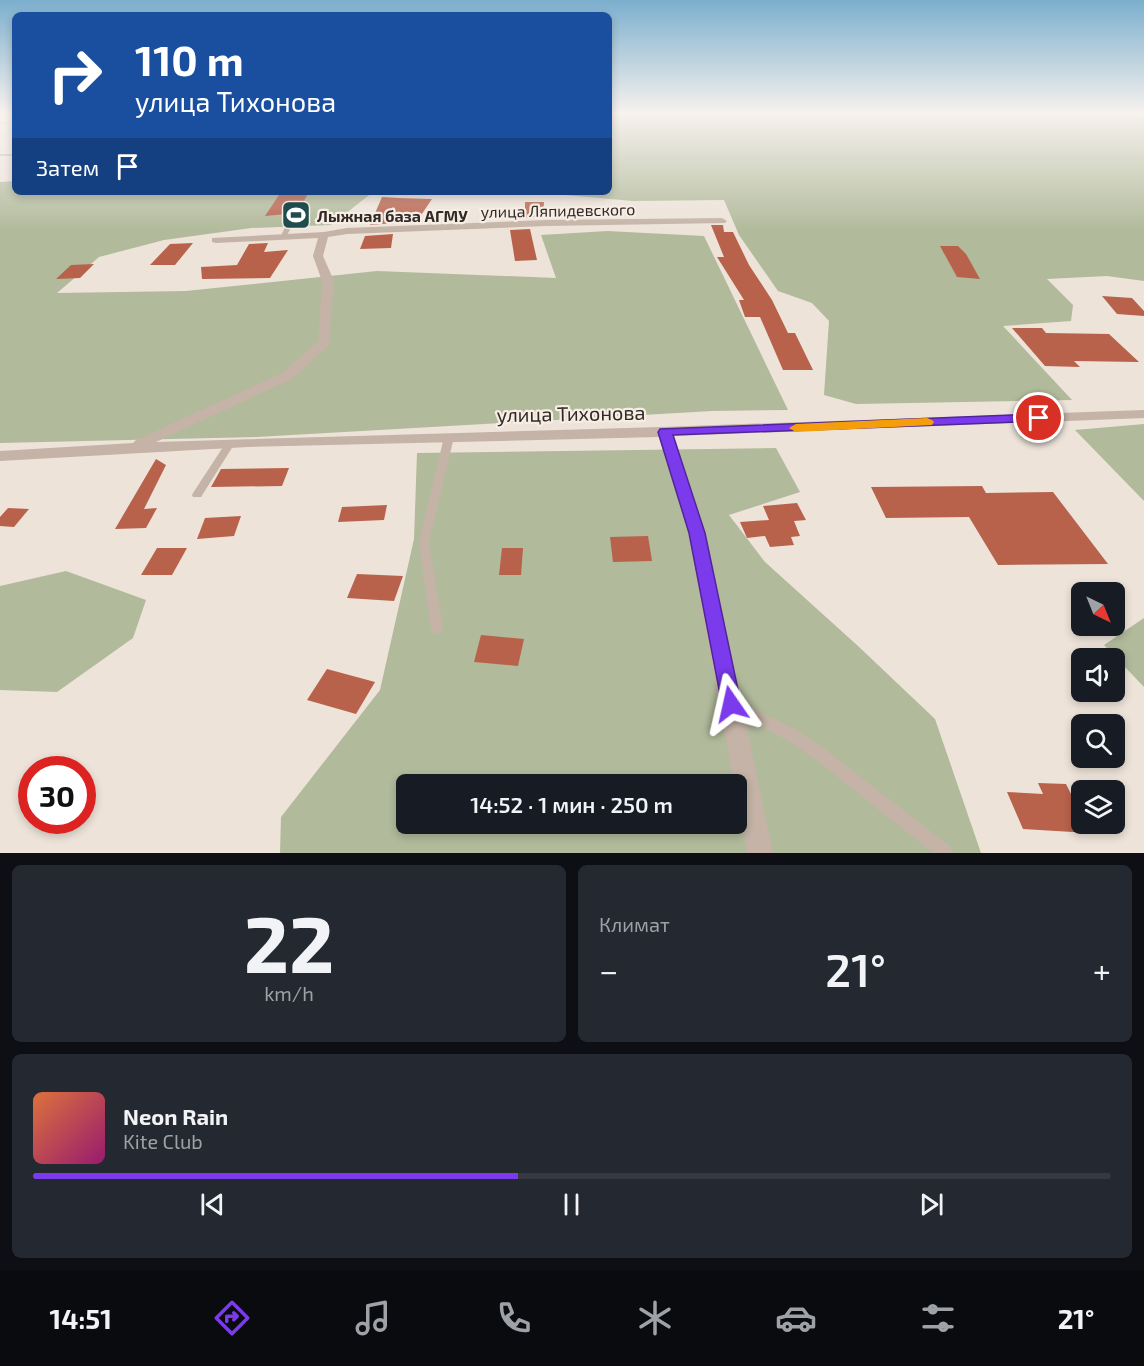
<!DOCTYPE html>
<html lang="ru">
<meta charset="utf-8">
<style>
:root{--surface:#171b24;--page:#242831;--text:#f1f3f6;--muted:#9ea1a6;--line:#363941;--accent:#7c3aed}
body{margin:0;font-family:"Exo 2",sans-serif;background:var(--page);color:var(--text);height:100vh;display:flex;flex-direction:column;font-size:22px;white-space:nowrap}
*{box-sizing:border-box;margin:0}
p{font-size:20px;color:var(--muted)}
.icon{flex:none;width:33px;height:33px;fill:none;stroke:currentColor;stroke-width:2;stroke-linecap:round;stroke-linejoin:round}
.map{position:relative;height:853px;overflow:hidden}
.drawer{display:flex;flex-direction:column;gap:12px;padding:12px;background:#0d0f14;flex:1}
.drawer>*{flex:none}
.guide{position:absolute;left:12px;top:12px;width:600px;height:183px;border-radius:9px;box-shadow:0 3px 9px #0003;background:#1a4fa0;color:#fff;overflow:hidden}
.needle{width:39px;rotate:137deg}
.buttons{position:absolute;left:1071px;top:582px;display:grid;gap:12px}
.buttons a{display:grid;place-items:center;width:54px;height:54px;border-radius:9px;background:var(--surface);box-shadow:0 3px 9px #0003;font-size:30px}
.speed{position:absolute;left:18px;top:756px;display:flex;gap:12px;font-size:30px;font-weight:700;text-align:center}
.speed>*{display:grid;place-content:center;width:78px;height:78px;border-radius:50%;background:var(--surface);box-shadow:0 3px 9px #0003;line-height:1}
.speed .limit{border:9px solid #d22;background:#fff;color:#111}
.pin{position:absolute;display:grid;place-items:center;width:51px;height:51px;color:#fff;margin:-26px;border:3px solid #fff;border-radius:50%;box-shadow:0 2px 6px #0007}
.me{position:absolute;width:66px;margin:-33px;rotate:349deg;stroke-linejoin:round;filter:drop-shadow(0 0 4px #0008)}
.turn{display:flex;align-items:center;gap:21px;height:126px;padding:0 24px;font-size:27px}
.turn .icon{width:78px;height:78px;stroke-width:2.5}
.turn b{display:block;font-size:42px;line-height:51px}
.then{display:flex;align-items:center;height:57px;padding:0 24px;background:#0003;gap:12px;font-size:22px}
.big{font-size:45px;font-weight:600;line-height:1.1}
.drawer .card{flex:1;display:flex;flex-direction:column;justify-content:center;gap:9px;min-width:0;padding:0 21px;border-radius:9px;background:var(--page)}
.drawer .dial{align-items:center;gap:0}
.dial b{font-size:78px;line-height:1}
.song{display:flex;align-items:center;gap:18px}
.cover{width:72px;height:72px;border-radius:9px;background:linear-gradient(135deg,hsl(20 70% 55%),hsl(320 70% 35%))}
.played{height:6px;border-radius:3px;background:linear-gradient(90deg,var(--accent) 45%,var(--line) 45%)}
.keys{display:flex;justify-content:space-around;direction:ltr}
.heat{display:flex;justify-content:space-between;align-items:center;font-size:33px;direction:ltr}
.drawer .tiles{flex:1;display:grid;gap:12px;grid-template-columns:1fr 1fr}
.card:last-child{grid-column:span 2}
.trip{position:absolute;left:396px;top:774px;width:351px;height:60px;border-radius:9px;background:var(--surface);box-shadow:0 3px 9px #0003;font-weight:600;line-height:60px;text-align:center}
.dock{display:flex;height:96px;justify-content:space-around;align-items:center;background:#090b0e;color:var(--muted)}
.dock .icon{width:42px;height:42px}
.dock .active{color:var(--accent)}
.dock b{font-size:27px;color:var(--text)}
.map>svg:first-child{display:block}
.green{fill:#b1ba9b;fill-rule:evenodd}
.building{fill:#b8624c}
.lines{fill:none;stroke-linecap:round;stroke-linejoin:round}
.service{fill:#c4b3a6;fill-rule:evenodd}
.minor{fill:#c4b3a6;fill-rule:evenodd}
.route{fill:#7c3aed;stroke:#51269a;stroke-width:1.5}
.slow{fill:#f59e0b}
.labels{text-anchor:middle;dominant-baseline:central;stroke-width:4.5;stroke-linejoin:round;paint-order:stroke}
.far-street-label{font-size:16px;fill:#312926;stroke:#f6ede4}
.far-poi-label{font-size:16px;font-weight:bold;fill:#312926;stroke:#f6ede4;text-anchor:start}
.street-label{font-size:20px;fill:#312926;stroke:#f6ede4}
</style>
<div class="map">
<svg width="1144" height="853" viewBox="0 0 1144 853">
<rect width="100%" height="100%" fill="#ede3d9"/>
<g class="green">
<polygon points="609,113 1115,113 1144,117 1144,281 1107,276 1047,279 1073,305 1071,321 1003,326 1072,400 856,404 824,395 829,321 812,303 778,291 739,235 724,200 633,201 531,192 609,192"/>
<polygon points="15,181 15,192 373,192 331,225 251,228 164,240 99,257 57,293 186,291 377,271 556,278 541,235 607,231 704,236 788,410 712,411 257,437 0,443 0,182"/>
<polygon points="1144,424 1144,501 1075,430"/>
<path d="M776,448L800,492L729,515L765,562L858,646L935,719L981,853H280L281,817L380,690L414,539L417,453ZM406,784H736V824H406Z"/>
<polygon points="66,571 146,600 133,638 57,692 0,690 0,586"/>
<polygon points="1144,618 1144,687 1104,645"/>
</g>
<g class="building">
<polygon points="281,192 309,192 297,213 265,216"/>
<polygon points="382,197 399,198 432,199 417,221 370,225"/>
<polygon points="525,202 544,202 543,216 512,219 515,210 525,210"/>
<polygon points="711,225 723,225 724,232 733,232 749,265 772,300 788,333 795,333 813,370 783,370 760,317 745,317 739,300 744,300 717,257 724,257"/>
<polygon points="530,229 537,260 515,261 510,230"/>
<polygon points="393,234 391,248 360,249 365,236"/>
<polygon points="193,243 175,265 150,265 170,244"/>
<polygon points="268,243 264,252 288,250 270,278 202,279 201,267 237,265 249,244"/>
<polygon points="940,246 958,246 966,254 980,279 957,277"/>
<polygon points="94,264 80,278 56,279 71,265"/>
<polygon points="1102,296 1132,298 1144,311 1144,316 1117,314"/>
<polygon points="1012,328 1042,328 1046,333 1109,334 1139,362 1074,361 1080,367 1045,366"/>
<polygon points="156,459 166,465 144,509 157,508 146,528 115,529"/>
<polygon points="289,468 282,486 211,487 221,469"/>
<polygon points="982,486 986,493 1053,492 1108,564 998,565 969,517 886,518 871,487"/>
<polygon points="797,503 806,520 794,521 800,536 791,537 794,545 770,547 765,536 747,538 740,522 769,520 763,506"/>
<polygon points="387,505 384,520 338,522 342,507"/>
<polygon points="8,508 29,509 14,527 0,526 0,517"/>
<polygon points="241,516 234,536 197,539 205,518"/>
<polygon points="648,536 652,561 613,562 610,537"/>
<polygon points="157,548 187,548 172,575 141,575"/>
<polygon points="502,548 523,548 521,575 499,575"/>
<polygon points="357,574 403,576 394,601 347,598"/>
<polygon points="481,635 524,639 518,666 474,662"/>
<polygon points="327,669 375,682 356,714 307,700"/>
<polygon points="1038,783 1066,784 1082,816 1082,824 1085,824 1089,833 1023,829 1007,792 1043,794"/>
</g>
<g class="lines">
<g class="service">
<polygon points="15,120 15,122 0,125 0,123"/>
<rect x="0" y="154" width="15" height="2"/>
<polygon points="295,215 300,216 293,224 286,237 282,237 281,236 287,223"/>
<polygon points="449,434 454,437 429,542 443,629 441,633 437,634 433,633 431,629 419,542 444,437"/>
<polygon points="230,440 235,443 201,497 193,497 192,495 193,493 227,441"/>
<polygon points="733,699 795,729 826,750 951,847 953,853 933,853 816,760 785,739 728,709 726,705 728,701"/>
</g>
<polygon class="minor" points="722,218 727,221 725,223 546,226 347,234 328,237 323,256 334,281 329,345 292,379 156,442 661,427 1144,410 1144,418 674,436 706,533 773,853 747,853 736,784 734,784 688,533 659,437 248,447 0,461 0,451 133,443 136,440 282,373 318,341 322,281 313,256 318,238 216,243 212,242 212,238 324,232 347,228 546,220"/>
</g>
<linearGradient id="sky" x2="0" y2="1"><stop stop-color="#7cafce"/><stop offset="0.49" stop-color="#f7f2ee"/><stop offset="1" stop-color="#f7f2ee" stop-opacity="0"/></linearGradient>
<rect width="1144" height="232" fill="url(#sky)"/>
<polygon class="route" points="1039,414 1044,415 1046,418 1044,421 673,435 705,533 741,704 738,710 731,713 723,710 689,533 658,432 660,429"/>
<polygon class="slow" points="927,418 932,420 934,422 932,425 796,432 789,428 796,424"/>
<defs>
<g id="stadium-square" transform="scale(1.5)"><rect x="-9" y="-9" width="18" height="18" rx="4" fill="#214c4d" stroke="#f6ede4"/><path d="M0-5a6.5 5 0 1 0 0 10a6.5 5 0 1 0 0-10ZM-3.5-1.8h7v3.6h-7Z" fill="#fff"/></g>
</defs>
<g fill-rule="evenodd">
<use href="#stadium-square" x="296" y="215"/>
</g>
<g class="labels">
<g class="far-street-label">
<text transform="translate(558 210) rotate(-1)">улица Ляпидевского</text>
</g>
<g class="far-poi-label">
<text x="317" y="215">Лыжная база АГМУ</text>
</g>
<g class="street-label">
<text transform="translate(571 413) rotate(-1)">улица Тихонова</text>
</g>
</g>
</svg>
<div class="buttons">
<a><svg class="needle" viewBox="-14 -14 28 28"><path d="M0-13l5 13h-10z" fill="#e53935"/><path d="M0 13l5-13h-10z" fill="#9ea1a6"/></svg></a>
<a><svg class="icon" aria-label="sound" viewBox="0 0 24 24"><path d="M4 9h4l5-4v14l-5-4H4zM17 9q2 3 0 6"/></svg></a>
<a><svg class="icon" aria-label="search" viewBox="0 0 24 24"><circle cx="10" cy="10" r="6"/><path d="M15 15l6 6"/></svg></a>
<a><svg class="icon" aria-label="layers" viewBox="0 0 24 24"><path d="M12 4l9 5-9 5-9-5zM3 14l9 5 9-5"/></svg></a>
</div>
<div class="speed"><div class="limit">30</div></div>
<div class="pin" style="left:1039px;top:418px;background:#d93025"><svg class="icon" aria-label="arrive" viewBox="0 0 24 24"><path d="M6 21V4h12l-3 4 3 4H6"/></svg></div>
<svg class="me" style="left:731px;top:704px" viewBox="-20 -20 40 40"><path d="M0-17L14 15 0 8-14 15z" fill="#7c3aed" stroke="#fff" stroke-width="4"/></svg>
<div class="trip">14:52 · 1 мин · 250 m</div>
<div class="guide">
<div class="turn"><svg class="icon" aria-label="right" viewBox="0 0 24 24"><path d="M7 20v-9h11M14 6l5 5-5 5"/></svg><div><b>110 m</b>улица Тихонова</div></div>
<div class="then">Затем<svg class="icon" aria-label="arrive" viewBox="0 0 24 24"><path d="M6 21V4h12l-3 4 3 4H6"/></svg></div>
</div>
</div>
<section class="drawer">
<div class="tiles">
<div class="card dial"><b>22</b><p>km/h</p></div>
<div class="card"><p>Климат</p>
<div class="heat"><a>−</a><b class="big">21°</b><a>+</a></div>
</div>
<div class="card">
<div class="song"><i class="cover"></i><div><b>Neon Rain</b><p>Kite Club</p></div></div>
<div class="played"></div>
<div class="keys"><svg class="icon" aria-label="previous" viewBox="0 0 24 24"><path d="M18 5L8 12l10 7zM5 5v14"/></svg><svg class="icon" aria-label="pause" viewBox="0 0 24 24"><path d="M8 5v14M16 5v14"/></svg><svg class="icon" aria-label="next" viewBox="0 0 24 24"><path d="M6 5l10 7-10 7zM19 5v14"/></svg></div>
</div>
</div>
</section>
<nav class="dock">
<b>14:51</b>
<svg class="icon active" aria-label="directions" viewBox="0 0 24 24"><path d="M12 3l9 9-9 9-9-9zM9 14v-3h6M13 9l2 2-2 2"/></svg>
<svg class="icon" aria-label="music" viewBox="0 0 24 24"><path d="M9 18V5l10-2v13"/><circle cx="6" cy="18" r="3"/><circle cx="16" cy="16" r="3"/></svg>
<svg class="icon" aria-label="phone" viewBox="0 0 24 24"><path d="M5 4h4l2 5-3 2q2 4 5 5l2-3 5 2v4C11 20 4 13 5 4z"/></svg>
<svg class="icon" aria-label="climate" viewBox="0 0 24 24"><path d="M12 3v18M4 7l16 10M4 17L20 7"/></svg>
<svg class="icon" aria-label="car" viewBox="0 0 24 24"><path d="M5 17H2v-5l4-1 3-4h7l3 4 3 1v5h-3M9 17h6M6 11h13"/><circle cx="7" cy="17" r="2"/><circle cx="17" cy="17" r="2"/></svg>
<svg class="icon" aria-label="filters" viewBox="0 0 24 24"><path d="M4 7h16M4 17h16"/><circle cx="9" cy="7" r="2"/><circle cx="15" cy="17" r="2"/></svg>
<b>21°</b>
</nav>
